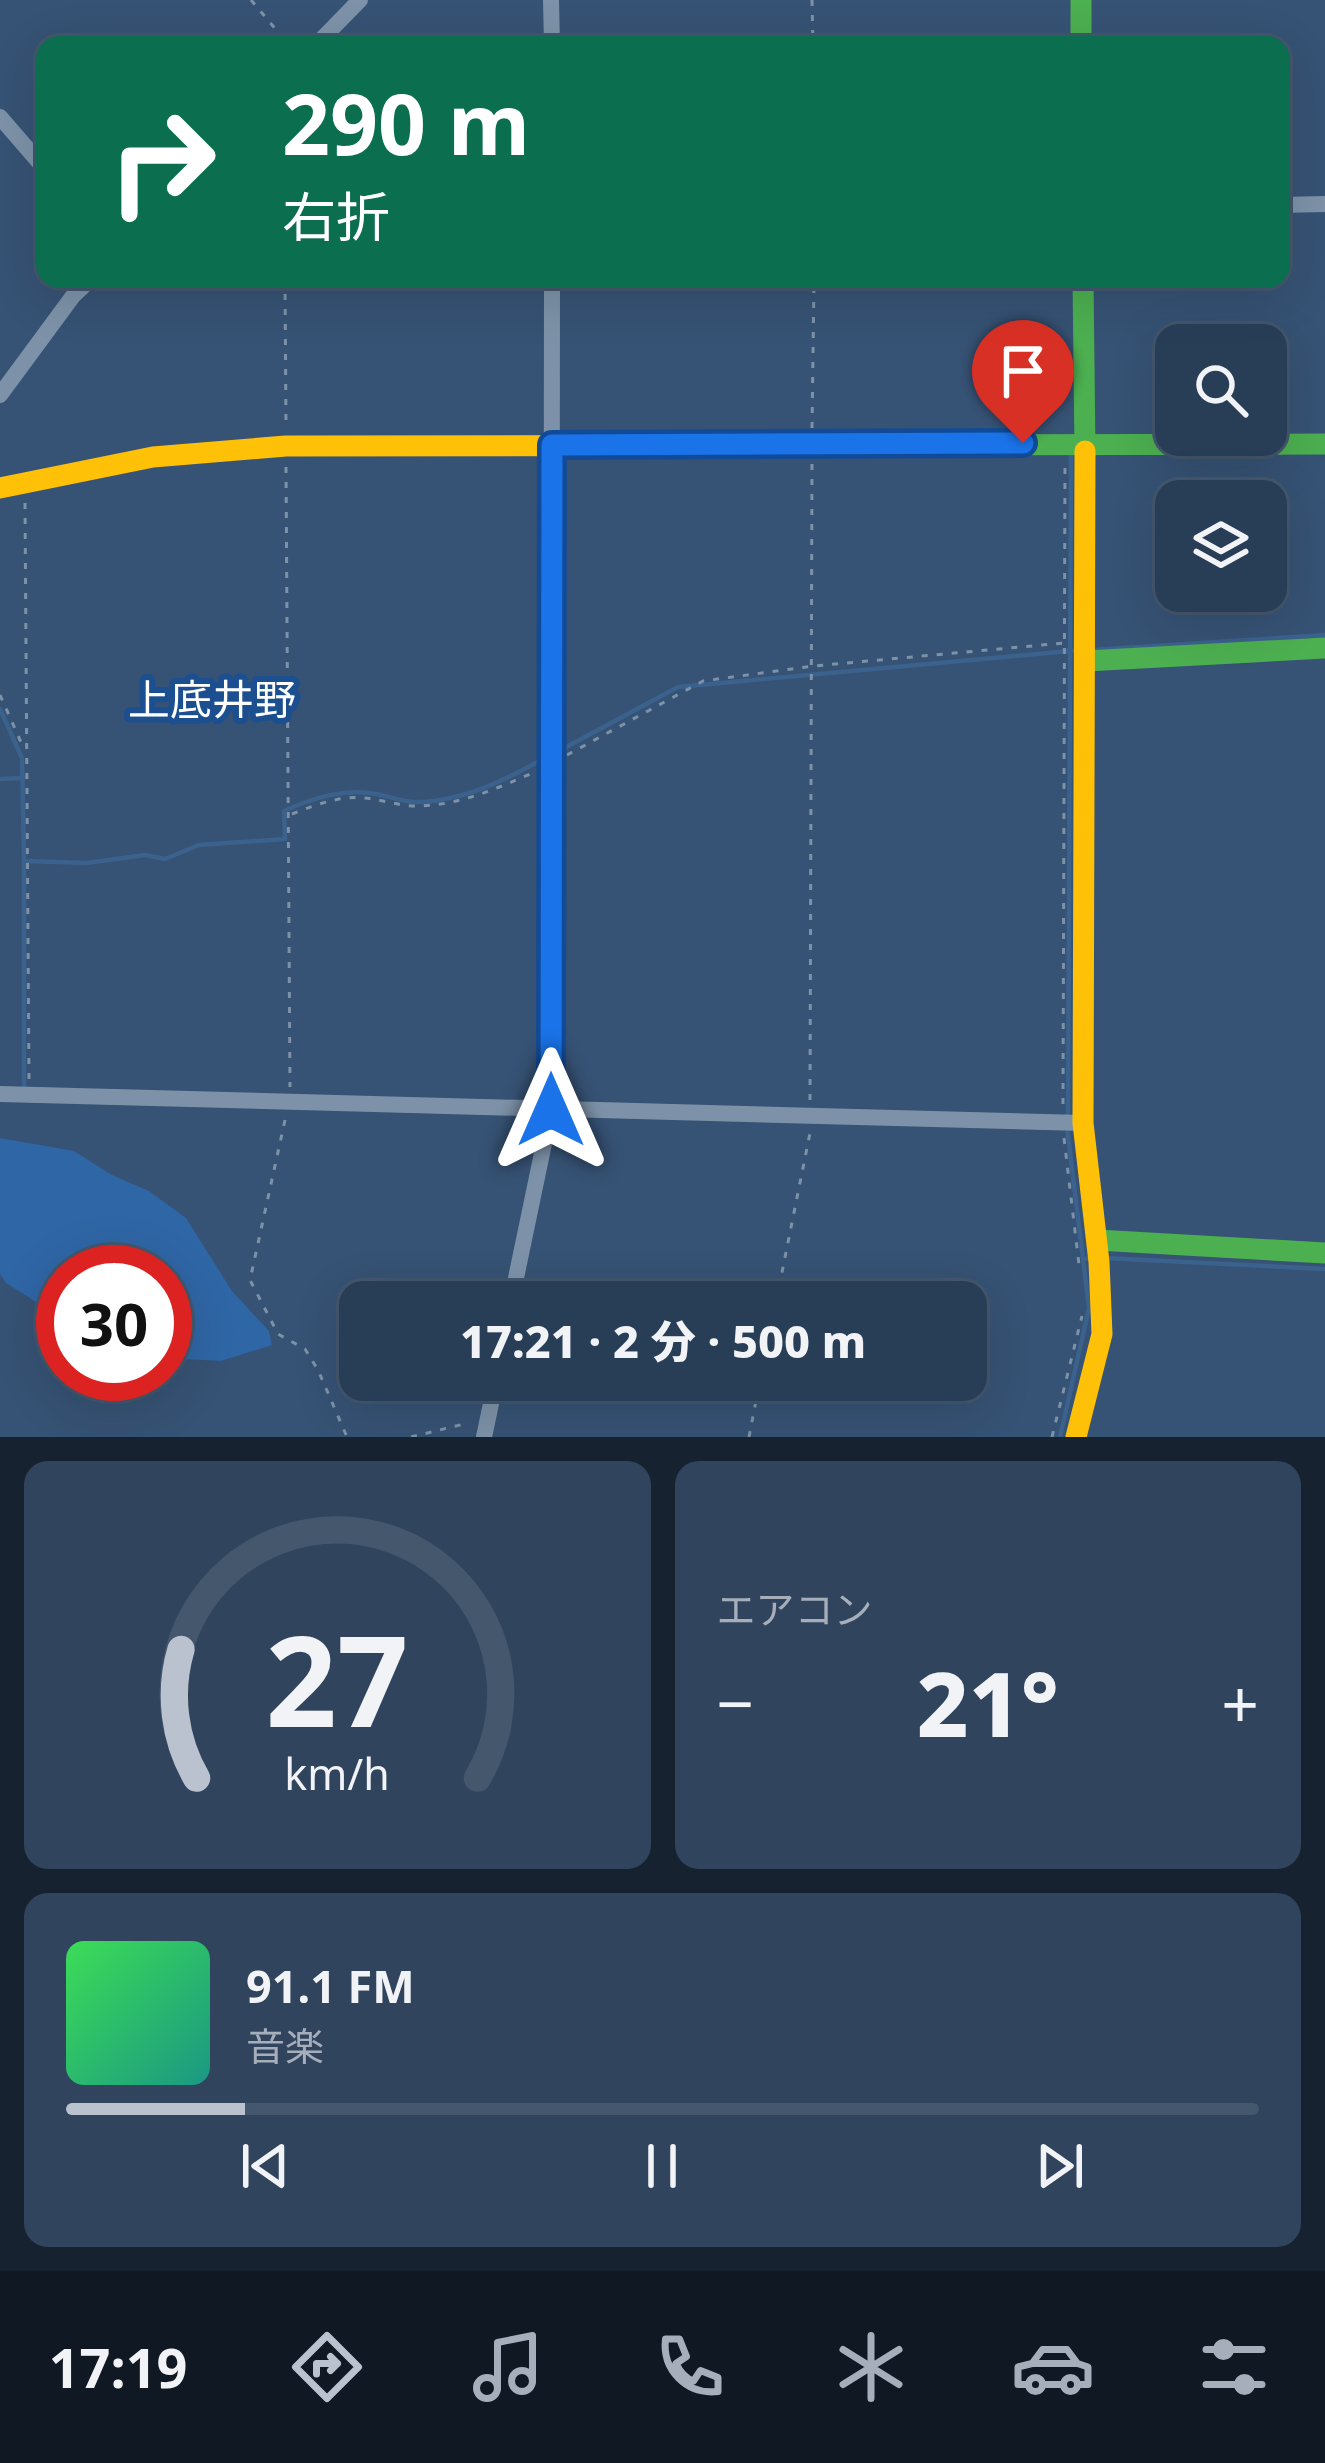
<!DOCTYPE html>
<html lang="ja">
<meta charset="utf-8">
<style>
:root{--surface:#283e57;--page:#30455d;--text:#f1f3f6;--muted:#a5aeba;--line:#44576d;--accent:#b9c2ce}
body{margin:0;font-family:"Noto Sans","Noto Sans JP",sans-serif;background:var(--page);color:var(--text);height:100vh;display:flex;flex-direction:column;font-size:45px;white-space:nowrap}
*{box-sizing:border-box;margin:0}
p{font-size:39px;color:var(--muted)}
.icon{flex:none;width:66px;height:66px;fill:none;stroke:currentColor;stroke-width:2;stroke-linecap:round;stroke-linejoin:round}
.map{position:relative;height:1437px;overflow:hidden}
.details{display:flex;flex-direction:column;gap:24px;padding:24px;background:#162230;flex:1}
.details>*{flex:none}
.guide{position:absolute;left:36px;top:36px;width:1254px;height:252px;border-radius:24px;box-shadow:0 12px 48px #0002,0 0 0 3px var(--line);background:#0b6e4f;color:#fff;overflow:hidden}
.fabs{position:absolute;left:1155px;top:324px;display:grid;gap:24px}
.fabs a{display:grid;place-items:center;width:132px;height:132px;border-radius:24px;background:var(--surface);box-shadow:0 12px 48px #0002,0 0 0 3px var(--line);font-size:60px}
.speed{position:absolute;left:36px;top:1245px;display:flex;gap:24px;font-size:60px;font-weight:700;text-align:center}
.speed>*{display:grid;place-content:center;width:156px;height:156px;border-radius:50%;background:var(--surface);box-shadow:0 12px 48px #0002,0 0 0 3px var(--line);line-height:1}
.speed .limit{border:18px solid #d22;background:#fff;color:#111}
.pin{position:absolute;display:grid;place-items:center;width:102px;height:102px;color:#fff;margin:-123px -51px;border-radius:50% 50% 50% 0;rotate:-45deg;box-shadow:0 0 12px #0007}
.pin .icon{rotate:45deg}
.me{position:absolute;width:132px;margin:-66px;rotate:0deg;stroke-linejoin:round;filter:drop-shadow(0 0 9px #0008)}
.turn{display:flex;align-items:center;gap:42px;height:252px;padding:0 48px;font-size:54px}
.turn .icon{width:156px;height:156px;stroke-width:2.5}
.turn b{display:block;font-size:84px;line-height:102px}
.big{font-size:90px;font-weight:800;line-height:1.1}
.details .tile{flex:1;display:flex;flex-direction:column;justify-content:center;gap:18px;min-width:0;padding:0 42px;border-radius:24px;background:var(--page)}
.details .dial{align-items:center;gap:0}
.dial svg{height:312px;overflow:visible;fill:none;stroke:var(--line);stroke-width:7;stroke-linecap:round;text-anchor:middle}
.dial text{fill:var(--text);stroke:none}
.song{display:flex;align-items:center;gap:36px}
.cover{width:144px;height:144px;border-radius:18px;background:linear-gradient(135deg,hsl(130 70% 55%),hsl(170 70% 35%))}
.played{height:12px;border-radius:6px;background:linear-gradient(90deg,var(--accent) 15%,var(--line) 15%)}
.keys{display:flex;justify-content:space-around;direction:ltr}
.heat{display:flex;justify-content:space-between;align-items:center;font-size:66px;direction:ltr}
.details .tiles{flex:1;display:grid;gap:24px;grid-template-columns:1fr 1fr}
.tile:last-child{grid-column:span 2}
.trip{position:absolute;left:339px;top:1281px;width:648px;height:120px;border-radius:24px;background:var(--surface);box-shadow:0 12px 48px #0002,0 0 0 3px var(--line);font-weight:800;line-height:120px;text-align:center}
.tab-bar{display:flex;height:192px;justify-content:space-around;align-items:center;background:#101923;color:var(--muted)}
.tab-bar .icon{width:84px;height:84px}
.tab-bar .active{color:var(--accent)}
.tab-bar b{font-size:54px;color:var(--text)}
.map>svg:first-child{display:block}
.green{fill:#2f66a5}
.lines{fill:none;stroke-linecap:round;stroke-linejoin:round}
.stream{stroke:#3b618d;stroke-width:4.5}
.path{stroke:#7d92a8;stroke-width:3;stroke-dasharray:6 9;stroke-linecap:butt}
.street{stroke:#7d92a8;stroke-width:16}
.fast{stroke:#4caf50;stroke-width:21}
.slow{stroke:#ffc107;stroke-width:21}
.route-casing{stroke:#114b97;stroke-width:30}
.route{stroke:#1a73e8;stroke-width:21}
.labels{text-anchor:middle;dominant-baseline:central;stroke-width:12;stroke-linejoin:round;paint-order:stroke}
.quarter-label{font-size:42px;fill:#fff;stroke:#1b4f8f}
</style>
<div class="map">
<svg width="1325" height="1437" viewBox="0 0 1325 1437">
<rect width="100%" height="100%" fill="#365274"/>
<polygon class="green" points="0,1138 74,1151 112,1175 149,1191 186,1218 232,1291 269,1331 272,1345 221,1361 165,1358 165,1272 63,1272 63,1319 6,1283 0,1274"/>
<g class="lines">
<g class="stream">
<polyline points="1091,650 1325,635"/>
<path d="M0,709L22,758L24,861L87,863L145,855L165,859L199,845L285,839L284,811C313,798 344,788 376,794C388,796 401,801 413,802C461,803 507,779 547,757"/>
<polyline points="557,752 678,687 1080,650"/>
<polyline points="0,779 24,778"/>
<polyline points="24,861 24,1087"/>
<polyline points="1068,1116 1071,450"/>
<polyline points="1067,1127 1083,1259"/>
<polyline points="1104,1258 1325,1269"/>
<polyline points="1060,1437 1089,1308 1083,1259 1093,1258"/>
</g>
<g class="path">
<polyline points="251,0 289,45"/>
<polyline points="812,0 813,45"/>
<polyline points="285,279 286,427"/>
<polyline points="812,428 814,279"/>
<polyline points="286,467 290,1087"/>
<polyline points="25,503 29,1081"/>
<polyline points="0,695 24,749"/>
<polyline points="567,755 703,681 814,666 1064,643"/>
<path d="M292,814C315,805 341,795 365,798C384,800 402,807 421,806C463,804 498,788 537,771"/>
<polyline points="810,1100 812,461"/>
<polyline points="1063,1104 1065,460"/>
<polyline points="285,1120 250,1280 278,1334 305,1349 318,1370 347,1437"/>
<polyline points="1064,1138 1079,1265"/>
<polyline points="776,1302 810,1133"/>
<polyline points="411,1437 468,1423"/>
<polyline points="749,1437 760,1380"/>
<polyline points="1052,1437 1082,1316"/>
</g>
<g class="street">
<polyline points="551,0 552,45"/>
<polyline points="316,45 360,0"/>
<polyline points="0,117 45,169"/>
<polyline points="1281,205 1325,204"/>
<polyline points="0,395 73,296 91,279"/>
<polyline points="0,1094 1083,1123"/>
<polyline points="511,1302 551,1110 552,279"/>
<polyline points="484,1437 496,1380"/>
</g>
<g class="fast">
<polyline points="1081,0 1081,45"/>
<polyline points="1083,279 1085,451"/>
<polyline points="956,445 1325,444"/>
<polyline points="1086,661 1325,648"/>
<polyline points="1097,1240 1325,1253"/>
</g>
<g class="slow">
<polyline points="0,488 153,457 286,446 956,445"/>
<polyline points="1076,1437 1102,1334 1099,1262 1083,1123 1085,451"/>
</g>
</g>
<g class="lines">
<g class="route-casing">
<polyline id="route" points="551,1110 552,445 1023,443"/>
</g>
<use href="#route" class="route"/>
</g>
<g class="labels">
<g class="quarter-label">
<text x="212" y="698">上底井野</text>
</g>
</g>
</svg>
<div class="fabs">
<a><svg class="icon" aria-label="search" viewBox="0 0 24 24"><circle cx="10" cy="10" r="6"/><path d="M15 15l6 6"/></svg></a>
<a><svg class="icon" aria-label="layers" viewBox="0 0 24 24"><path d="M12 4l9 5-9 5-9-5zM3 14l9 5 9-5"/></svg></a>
</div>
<div class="speed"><div class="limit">30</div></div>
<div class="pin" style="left:1023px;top:443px;background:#d93025"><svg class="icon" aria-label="arrive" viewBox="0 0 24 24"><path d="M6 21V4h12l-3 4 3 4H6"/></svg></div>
<svg class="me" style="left:551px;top:1110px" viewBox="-20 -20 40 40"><path d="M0-17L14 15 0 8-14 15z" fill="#1a73e8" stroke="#fff" stroke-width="4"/></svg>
<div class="trip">17:21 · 2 分 · 500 m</div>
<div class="guide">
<div class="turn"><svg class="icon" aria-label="right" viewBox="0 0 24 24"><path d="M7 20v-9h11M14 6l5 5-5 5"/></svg><div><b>290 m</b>右折</div></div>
</div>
</div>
<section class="details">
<div class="tiles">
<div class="tile dial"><svg viewBox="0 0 100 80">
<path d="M14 69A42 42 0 1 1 86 69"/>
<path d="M14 69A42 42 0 0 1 10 36" stroke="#b9c2ce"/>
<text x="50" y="56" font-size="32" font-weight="700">27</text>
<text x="50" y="72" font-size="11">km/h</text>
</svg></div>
<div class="tile"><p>エアコン</p>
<div class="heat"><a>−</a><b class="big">21°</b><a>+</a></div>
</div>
<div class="tile">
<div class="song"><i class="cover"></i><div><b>91.1 FM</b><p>音楽</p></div></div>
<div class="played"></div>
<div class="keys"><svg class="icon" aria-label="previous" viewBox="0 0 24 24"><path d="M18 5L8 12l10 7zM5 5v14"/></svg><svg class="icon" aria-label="pause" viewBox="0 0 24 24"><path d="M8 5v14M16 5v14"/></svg><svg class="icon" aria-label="next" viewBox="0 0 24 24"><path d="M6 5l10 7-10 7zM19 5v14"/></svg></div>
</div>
</div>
</section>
<nav class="tab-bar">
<b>17:19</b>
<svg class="icon active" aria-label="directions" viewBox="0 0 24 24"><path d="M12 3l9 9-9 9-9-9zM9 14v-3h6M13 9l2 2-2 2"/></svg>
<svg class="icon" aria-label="music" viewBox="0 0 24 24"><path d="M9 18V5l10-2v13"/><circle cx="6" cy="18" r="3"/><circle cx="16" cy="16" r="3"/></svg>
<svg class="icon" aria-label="phone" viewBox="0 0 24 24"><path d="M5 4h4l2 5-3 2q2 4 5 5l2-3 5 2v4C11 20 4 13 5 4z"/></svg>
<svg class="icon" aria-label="climate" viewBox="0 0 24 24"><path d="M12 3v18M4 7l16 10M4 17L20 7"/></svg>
<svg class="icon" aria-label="car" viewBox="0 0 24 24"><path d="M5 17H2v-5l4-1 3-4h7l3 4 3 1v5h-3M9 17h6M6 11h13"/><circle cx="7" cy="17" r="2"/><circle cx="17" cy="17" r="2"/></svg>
<svg class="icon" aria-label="filters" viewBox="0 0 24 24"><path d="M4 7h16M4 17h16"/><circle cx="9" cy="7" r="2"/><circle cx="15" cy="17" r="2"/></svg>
</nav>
